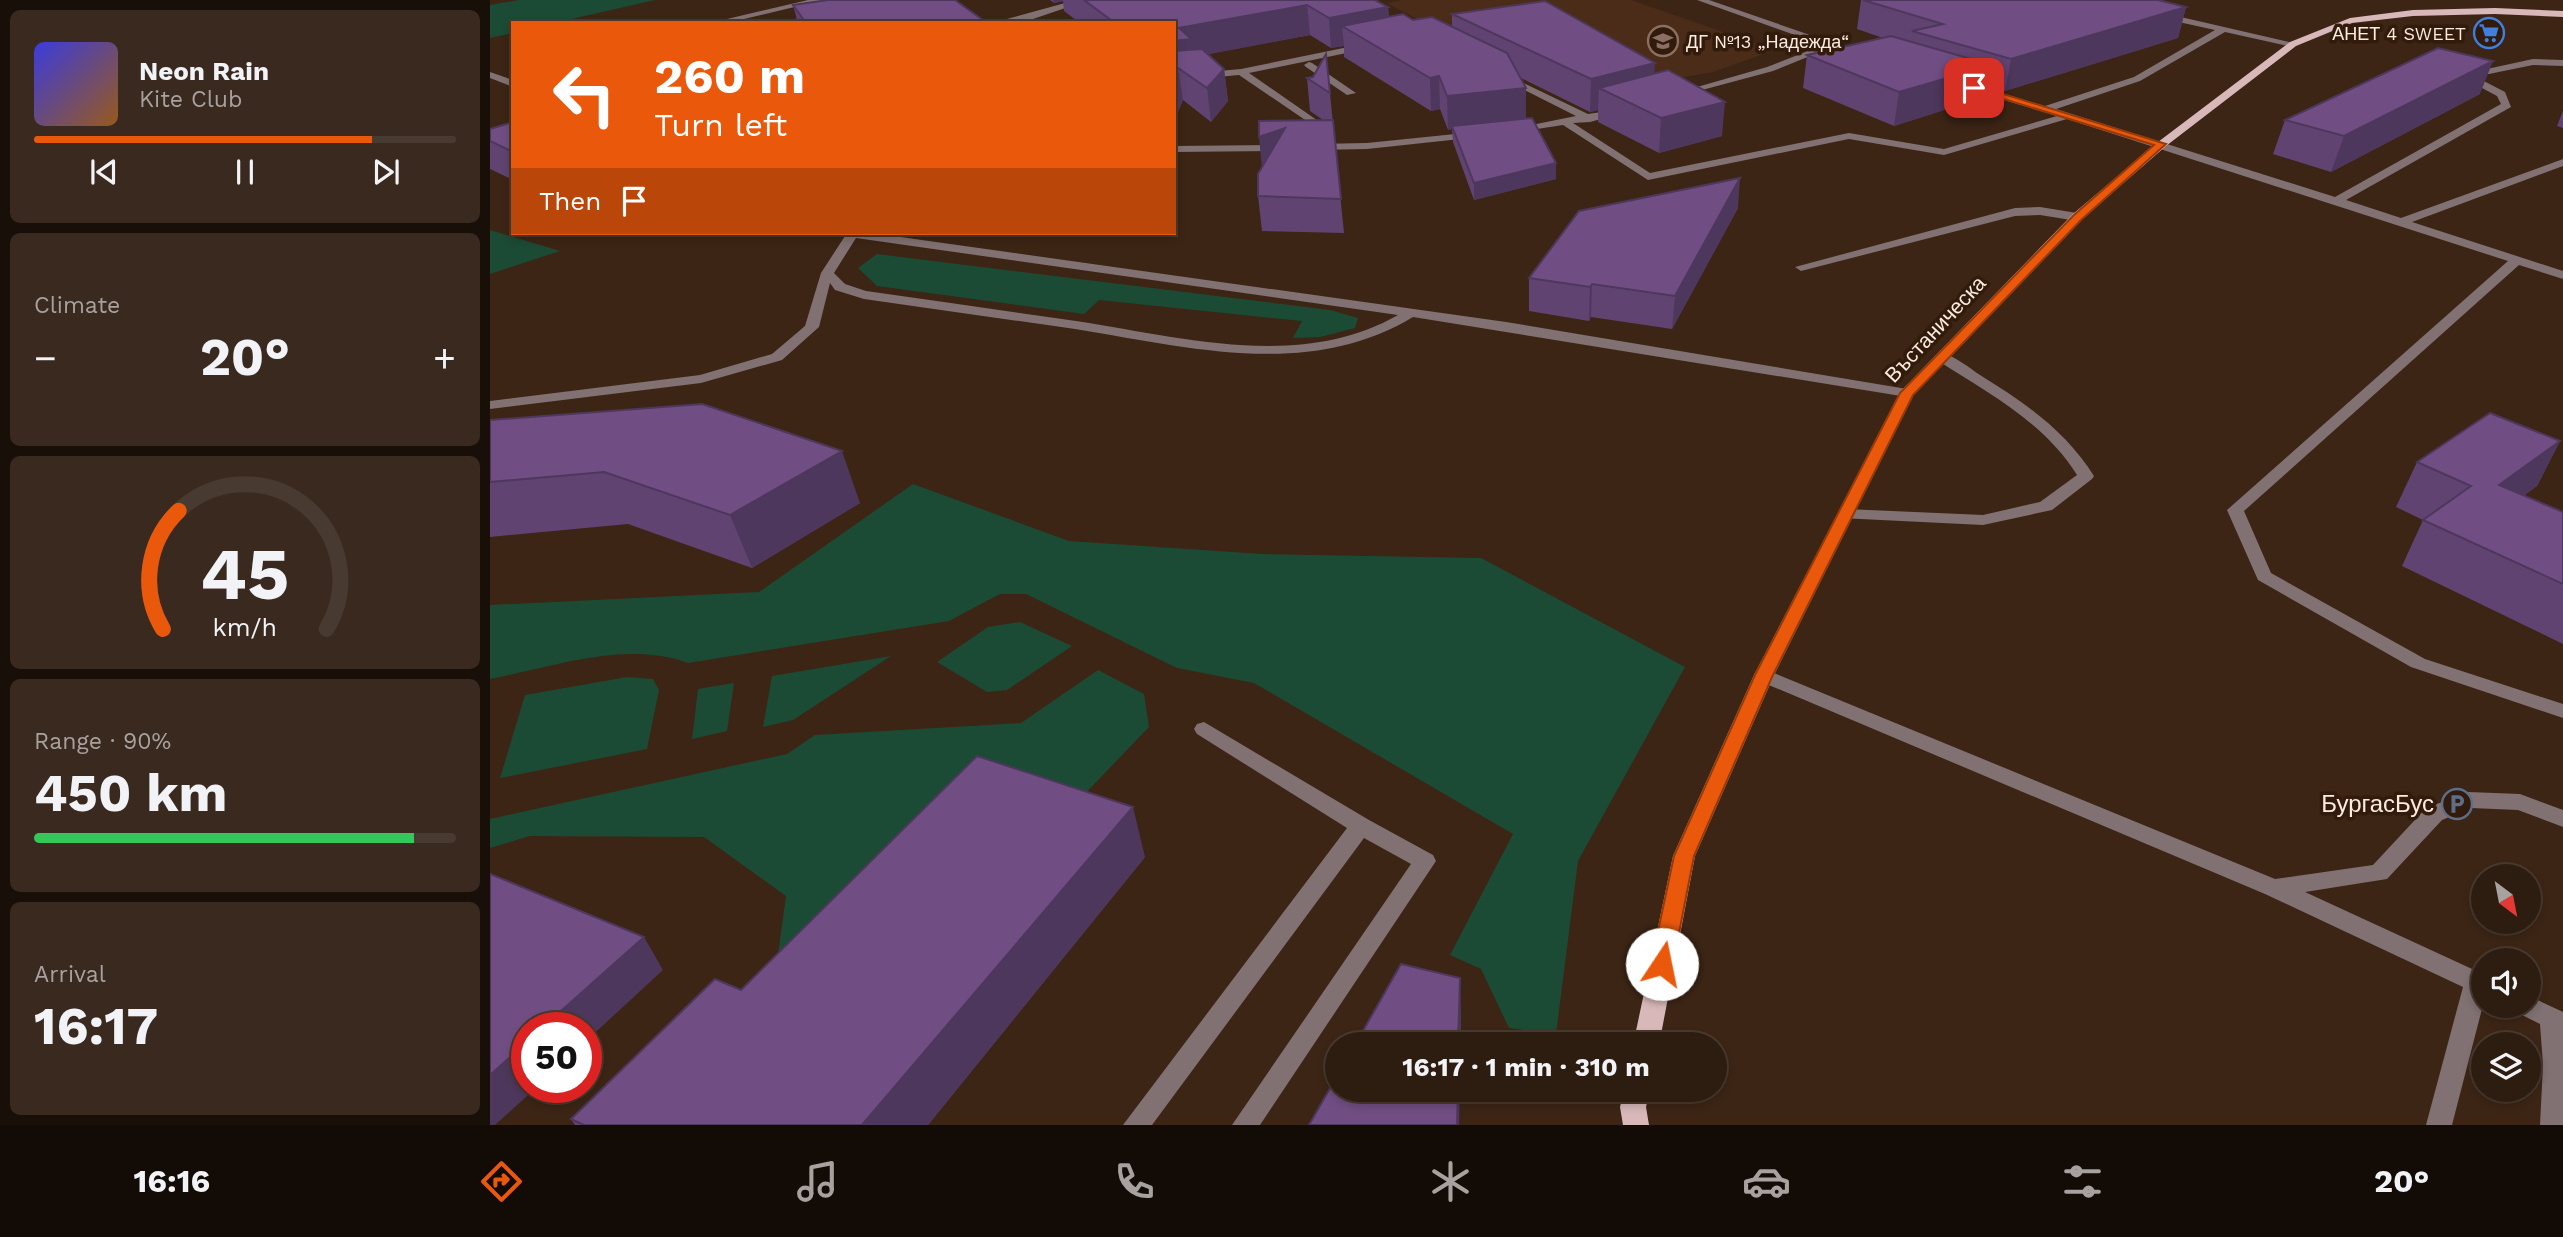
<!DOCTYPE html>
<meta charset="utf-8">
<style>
:root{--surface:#2d1c10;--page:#39291e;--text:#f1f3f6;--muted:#a7a19f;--line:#483a30;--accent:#ea580c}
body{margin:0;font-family:"Work Sans",sans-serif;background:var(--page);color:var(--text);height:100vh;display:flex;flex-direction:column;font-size:26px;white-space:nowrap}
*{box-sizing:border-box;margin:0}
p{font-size:23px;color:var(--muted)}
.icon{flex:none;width:38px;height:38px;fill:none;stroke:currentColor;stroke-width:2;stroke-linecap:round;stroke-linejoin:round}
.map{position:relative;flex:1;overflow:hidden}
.side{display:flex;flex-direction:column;gap:10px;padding:10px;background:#190f09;width:490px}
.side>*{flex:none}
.hud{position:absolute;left:21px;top:21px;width:665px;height:214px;border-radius:0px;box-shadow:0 4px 10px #0003,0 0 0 2px var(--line);background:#ea580c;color:#fff;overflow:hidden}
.needle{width:46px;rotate:148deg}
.buttons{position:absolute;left:1981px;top:864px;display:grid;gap:14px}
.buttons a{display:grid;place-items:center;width:70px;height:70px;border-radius:50%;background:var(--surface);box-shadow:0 4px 10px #0003,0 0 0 2px var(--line);font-size:35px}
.speed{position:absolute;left:21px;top:1012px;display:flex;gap:14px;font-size:35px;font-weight:700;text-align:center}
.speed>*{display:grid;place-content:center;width:91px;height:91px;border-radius:50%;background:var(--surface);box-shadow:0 4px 10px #0003,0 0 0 2px var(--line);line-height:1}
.speed .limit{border:10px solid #d22;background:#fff;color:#111}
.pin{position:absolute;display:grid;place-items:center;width:60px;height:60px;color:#fff;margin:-30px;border-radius:14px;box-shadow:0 4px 10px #0006}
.me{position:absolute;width:77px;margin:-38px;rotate:11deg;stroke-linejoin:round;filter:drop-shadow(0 0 5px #0008)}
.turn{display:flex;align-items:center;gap:24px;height:147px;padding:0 28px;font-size:32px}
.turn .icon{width:91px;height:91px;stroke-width:2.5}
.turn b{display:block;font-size:49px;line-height:60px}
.then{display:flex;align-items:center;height:66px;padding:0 28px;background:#0003;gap:14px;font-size:26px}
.big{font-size:52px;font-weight:700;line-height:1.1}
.side .card{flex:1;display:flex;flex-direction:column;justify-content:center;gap:10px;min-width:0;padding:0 24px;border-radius:10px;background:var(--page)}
.side .dial{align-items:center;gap:0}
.dial svg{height:182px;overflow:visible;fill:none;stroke:var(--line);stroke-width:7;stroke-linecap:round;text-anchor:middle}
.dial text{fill:var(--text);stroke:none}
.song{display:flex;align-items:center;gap:21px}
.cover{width:84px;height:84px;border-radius:10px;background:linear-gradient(135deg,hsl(240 70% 55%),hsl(30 70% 35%))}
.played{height:7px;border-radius:4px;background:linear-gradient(90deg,var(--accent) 80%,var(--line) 80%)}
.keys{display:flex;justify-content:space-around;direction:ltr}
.heat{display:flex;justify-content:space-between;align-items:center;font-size:38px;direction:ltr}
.charge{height:10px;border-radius:5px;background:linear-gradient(90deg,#34c759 90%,var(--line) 0)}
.trip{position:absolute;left:835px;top:1032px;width:402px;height:70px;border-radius:35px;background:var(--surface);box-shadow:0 4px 10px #0003,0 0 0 2px var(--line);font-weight:700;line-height:70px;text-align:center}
.menu{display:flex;height:112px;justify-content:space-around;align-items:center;background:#120b06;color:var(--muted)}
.menu .icon{width:49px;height:49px}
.menu .current{color:var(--accent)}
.menu b{font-size:32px;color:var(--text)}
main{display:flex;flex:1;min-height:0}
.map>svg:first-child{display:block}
.built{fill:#4a2c18}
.green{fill:#1b4b34}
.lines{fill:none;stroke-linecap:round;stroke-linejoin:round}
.minor{fill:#817172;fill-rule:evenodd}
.major{fill:#d8b8b9;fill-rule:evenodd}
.wall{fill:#604371}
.shaded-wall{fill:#4e375c}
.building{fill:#704e83;stroke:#4e375c;stroke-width:2}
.route{fill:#ea580c;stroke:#983908;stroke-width:2}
.labels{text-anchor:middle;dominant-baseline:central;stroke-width:7;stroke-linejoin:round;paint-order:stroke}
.far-poi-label{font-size:18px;fill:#fbebe1;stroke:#321b0b;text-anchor:end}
.street-label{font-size:21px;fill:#fbebe1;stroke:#321b0b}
.near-poi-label{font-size:24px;fill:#fbebe1;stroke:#321b0b;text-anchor:end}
</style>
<main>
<section class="side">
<div class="card">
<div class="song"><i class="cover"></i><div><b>Neon Rain</b><p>Kite Club</p></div></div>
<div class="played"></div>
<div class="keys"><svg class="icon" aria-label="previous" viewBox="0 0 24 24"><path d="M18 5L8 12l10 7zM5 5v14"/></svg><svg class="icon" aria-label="pause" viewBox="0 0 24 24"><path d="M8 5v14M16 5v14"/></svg><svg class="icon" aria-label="next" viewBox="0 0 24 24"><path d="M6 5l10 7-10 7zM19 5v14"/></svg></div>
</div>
<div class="card"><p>Climate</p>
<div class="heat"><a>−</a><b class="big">20°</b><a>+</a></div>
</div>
<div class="card dial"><svg viewBox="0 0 100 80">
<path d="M14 69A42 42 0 1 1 86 69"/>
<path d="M14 69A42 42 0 0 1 21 17" stroke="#ea580c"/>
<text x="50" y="56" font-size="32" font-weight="700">45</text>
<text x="50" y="72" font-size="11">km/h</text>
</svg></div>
<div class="card"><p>Range · 90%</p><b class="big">450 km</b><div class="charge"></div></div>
<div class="card"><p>Arrival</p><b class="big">16:17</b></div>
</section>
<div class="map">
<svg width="2073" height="1125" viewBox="0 0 2073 1125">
<rect width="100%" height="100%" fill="#3c2515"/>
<polygon class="built" points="912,0 1141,0 1285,50 1223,72 1144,86 955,33 896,3"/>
<g class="green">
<polygon points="29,0 165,0 64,23 23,23 23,33 0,38 0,5"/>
<polygon points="0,230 70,251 0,274"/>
<polygon points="387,254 840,310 868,318 865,328 830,337 803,338 812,321 609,300 594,314 387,286 368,268"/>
<path d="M423,484L579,541L772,554L991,558L1195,667L1088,861L1066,1034L1019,1028L991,969L960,955L1023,834L764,683L687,668L536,594H510L459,621L198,663C136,640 63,667 0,679V605L269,592Z"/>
<polygon points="530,622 582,646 517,690 497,692 447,662 498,627"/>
<polygon points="401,656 303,720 273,727 282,676"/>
<polygon points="608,670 654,694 659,727 564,826 283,991 296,896 214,837 40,836 0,848 0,819 297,754 325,735 531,723"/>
<polygon points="137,677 163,679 169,690 157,749 10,778 35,695"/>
<polygon points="244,683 237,731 202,739 208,689"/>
</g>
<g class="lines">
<g class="minor">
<polygon points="318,0 334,0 237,23 220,23"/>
<polygon points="586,0 599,0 540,20 502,23"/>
<polygon points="1207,0 1219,0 1375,54 1370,57 1342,47 1283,71 1186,97 1186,93 1277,67 1333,45"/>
<polygon points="1669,12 1808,44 1803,47 1735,32 1650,81 1566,109 1845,197 2011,104 2007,96 1979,81 1983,72 2043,59 2073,60 2073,66 2043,65 1989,76 1988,78 2015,92 2021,107 1856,200 1911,218 2073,159 2073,166 1922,222 2073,271 2073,279 2029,265 1754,511 1781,573 1935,659 2073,704 2073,718 1921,667 1768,580 1737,510 2018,261 1577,119 1454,155 1359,139 1158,180 1073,125 1022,133 1022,129 1086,116 1009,77 1017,75 1098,114 1133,109 1133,113 1100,122 1083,123 1160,173 1359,133 1454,149 1567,116 1471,87 1471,83 1555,106 1644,77 1725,30 1666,17"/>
<polygon points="329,13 332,18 296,23 297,21"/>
<polygon points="878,43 881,44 881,48 759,73 844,132 844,136 840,137 749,75 684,81 684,75 751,69"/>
<polygon points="819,62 822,63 866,93 857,95 816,67 814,65"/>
<polygon points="0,72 23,80 23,87 0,78"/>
<polygon points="985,132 989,133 989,137 877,149 824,150 819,147 824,144 877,143"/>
<polygon points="684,146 793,145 798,148 793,151 684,152"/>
<polygon points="1550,207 1587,213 1593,217 1587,221 1550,215 1525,216 1311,271 1305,267 1525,208"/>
<path d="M352,233H382L1016,322L1417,389L1424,393L1417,397L923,317C819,380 698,347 585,329C515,319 444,309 374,299L345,290L340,283L329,327L292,360L211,383L0,409V401L210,375L282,354L315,326L331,273L355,236ZM366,238L908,315C810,371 691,337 586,321C516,311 446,301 376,291L355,284L344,273Z"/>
<path d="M1452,353C1465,356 1478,367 1490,375C1535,403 1575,430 1604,476L1602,479L1562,510L1493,525L1350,518L1348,514L1356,509L1493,515L1550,502L1587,475C1554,422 1498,393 1447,360V354Z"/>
<polygon points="1274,669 1785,879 1883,865 1936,808 1979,792 2030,794 2073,810 2073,827 2028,810 1981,808 1952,820 1897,879 1815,892 1993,974 1993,1005 1962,1125 1936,1125 1973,987 1775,894 1267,680 1264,675 1267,670"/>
<polygon points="714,722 879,820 943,855 946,861 770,1125 742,1125 921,864 874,838 662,1125 633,1125 857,828 707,734 704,729 707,724"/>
<polygon points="2039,996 2073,1012 2073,1125 2050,1125 2053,1065 2050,1024 2028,1013 2025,1006 2039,1006"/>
</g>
<g class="major">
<polygon points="2005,8 2073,11 2073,17 2005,14 1923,16 1862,23 1806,46 1676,146 1591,220 1423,395 1284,675 1205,856 1169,1045 1143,1045 1183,856 1264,675 1412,390 1583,214 1668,142 1800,42 1860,18 1923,10"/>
<polygon points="1134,1090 1160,1090 1156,1107 1159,1125 1133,1125 1130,1107"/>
</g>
</g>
<g class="wall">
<polygon points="560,0 885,0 898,7 899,17 962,27 962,14 1164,74 1232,136 1169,153 1108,122 1108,110 1100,112 1031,78 1036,118 1066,179 984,200 963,142 962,129 958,130 950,109 941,111 854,57 854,46 841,48 820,35 718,54 734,69 738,101 721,122 693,100 684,121 684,23 590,23 574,11 573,1 564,3"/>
<polygon points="1371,0 1673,0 1670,1 1696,7 1688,38 1515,91 1498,86 1495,97 1404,126 1313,88 1317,55 1393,38 1367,29"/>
<polygon points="303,5 497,23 308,23"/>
<polygon points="836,54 854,233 772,231 768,196 772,167 833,120 820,111 817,78 823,77"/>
<polygon points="1990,94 1841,172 1783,154 1795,120"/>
<polygon points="2073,111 2073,128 2067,126"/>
<polygon points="23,122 23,180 0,169 0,129"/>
<polygon points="1248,208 1182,329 1101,317 1099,321 1039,311 1039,278"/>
<polygon points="0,420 370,503 262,568 138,524 0,537"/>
<polygon points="2070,441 2047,486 2034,495 2073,512 2073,644 1912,566 1933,520 1906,507 1927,462"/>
<polygon points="655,857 438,1125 85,1125 81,1119 251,990"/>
</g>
<g class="shaded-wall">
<polygon points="563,0 572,0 573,1 564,3"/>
<polygon points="817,5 820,35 704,57 688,68 693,100 684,121 684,41 689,28"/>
<polygon points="898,7 900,37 852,26 854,46 841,48 839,18"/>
<polygon points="1696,7 1688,38 1515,91 1521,59"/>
<polygon points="2003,61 1990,94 1841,172 1854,136"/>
<polygon points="1165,63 1163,95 1109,88 1108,110 1100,112 1101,79"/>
<polygon points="1502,65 1495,97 1404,126 1409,92"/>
<polygon points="734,69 738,101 721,122 717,88"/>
<polygon points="949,76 950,109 941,111 940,78"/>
<polygon points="1036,88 1036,121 962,126 962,129 958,130 957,96"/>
<polygon points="1235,102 1232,136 1169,153 1171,118"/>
<polygon points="795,128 772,169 769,137"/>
<polygon points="1066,163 1066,179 984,200 984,183"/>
<polygon points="1250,178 1248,208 1182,329 1185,296"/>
<polygon points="1102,284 1101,317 1099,321 1100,287"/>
<polygon points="2070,441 2047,486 1987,531 2009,485"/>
<polygon points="352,451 370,503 262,568 240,515"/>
<polygon points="643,807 655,857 438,1125 372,1125"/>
<polygon points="154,937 173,970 96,1041 96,1027 53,1027"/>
<polygon points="970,978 971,1011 971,1045 968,1045"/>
<polygon points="37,1042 37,1087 47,1087 5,1125 0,1125 0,1075"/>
<polygon points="968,1090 970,1090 969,1125 967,1125"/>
</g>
<g class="building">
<polygon points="338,0 465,0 497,23 316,23 303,5"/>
<polygon points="594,0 885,0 898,7 839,18 817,5 689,28 701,39 684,41 684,23 625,23"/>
<polygon points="1373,0 1668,0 1696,7 1521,59 1422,31 1453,24"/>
<polygon points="1055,1 1165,63 1101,79 962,14"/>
<polygon points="913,14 923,20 942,17 1017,53 1036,88 957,96 949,76 940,78 852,26"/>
<polygon points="1401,36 1502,65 1409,92 1317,55"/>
<polygon points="1948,48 2003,61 1854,136 1795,120"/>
<polygon points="712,49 734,69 717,88 688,68 684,76 684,51"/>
<polygon points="836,54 840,93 817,78 823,77"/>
<polygon points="1178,70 1235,102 1171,118 1109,88"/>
<polygon points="1042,118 1066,163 984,183 962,126"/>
<polygon points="843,120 851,199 768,196 768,174 795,128 769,137 769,121"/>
<polygon points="23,122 23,152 0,141 0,129"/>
<polygon points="1250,178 1185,296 1102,284 1100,287 1039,278 1089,211"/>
<polygon points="212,404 352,451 240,515 114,472 0,482 0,420"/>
<polygon points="2000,413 2070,441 2009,485 2073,512 2073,584 1933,520 1981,486 1927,462"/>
<polygon points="487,756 643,807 372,1125 94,1125 81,1119 225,979 251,990"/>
<polygon points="0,874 154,937 53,1027 37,1027 37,1042 0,1075"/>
<polygon points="911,964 970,978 968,1045 865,1045"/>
<polygon points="847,1076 847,1090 968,1090 967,1125 819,1125"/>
</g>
<polygon class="route" points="1484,85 1676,144 1591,220 1423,395 1283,675 1204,856 1183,964 1180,970 1172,973 1164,970 1161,964 1184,856 1265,675 1410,393 1584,215 1664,145 1481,89"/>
<defs>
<g id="supermarket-ring" transform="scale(1.575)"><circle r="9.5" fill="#321b0b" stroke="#3f7fe0" stroke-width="1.5"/><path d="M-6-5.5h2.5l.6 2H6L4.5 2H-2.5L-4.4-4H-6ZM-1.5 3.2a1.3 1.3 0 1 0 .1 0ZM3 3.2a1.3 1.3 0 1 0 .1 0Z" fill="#3f7fe0"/></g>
<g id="school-ring" transform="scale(1.575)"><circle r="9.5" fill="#321b0b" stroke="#8d6e63" stroke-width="1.5"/><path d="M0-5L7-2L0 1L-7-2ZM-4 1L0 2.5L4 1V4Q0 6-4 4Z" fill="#8d6e63"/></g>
<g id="parking-ring" transform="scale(1.575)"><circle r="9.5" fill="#321b0b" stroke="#5c6f8a" stroke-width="1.5"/><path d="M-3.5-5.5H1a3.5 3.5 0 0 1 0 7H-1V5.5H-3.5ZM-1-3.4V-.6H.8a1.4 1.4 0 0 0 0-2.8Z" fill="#5c6f8a"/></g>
</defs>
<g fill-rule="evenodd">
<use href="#supermarket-ring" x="1999" y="33"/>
<use href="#school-ring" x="1173" y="41"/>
<use href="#parking-ring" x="1967" y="804"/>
</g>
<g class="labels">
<g class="far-poi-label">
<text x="1976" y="33">АНЕТ 4 SWEET</text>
<text x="1196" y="41" text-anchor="start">ДГ №13 „Надежда“</text>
</g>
<g class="street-label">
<text transform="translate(1445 329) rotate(-47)">Въстаническа</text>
</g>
<g class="near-poi-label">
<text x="1944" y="804">БургасБус</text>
</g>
</g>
</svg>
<div class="buttons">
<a><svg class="needle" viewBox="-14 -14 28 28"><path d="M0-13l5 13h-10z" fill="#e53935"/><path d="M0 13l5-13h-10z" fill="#a7a19f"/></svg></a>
<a><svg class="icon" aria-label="sound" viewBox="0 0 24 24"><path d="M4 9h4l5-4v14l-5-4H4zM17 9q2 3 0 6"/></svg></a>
<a><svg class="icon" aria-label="layers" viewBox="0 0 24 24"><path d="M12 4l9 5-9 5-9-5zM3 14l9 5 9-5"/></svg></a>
</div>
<div class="speed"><div class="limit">50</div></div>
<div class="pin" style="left:1484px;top:88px;background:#d93025"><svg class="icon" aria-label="arrive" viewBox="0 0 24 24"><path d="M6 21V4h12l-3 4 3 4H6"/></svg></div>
<svg class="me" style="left:1172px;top:964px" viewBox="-20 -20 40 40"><circle r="19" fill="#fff"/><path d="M0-13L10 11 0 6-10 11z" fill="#ea580c"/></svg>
<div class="trip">16:17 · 1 min · 310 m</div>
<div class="hud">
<div class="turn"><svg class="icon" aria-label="left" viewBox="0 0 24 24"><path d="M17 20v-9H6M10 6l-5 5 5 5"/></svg><div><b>260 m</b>Turn left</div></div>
<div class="then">Then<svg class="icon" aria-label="arrive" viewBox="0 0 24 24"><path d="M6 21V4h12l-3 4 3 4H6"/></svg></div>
</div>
</div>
</main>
<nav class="menu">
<b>16:16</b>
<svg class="icon current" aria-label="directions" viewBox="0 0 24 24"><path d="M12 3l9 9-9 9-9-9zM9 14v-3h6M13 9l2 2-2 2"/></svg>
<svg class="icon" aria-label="music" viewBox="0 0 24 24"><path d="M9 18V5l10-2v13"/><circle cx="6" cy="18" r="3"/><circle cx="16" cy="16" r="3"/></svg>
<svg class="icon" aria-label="phone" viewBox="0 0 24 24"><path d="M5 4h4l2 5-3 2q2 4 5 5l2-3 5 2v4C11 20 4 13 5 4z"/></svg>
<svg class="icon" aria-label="climate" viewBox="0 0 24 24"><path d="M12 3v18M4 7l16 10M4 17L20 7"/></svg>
<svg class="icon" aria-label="car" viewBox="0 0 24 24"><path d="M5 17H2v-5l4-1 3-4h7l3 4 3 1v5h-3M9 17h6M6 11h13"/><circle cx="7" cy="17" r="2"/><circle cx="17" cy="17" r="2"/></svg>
<svg class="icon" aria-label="filters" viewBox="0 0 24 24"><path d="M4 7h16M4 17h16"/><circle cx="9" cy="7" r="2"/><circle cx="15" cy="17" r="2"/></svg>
<b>20°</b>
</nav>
